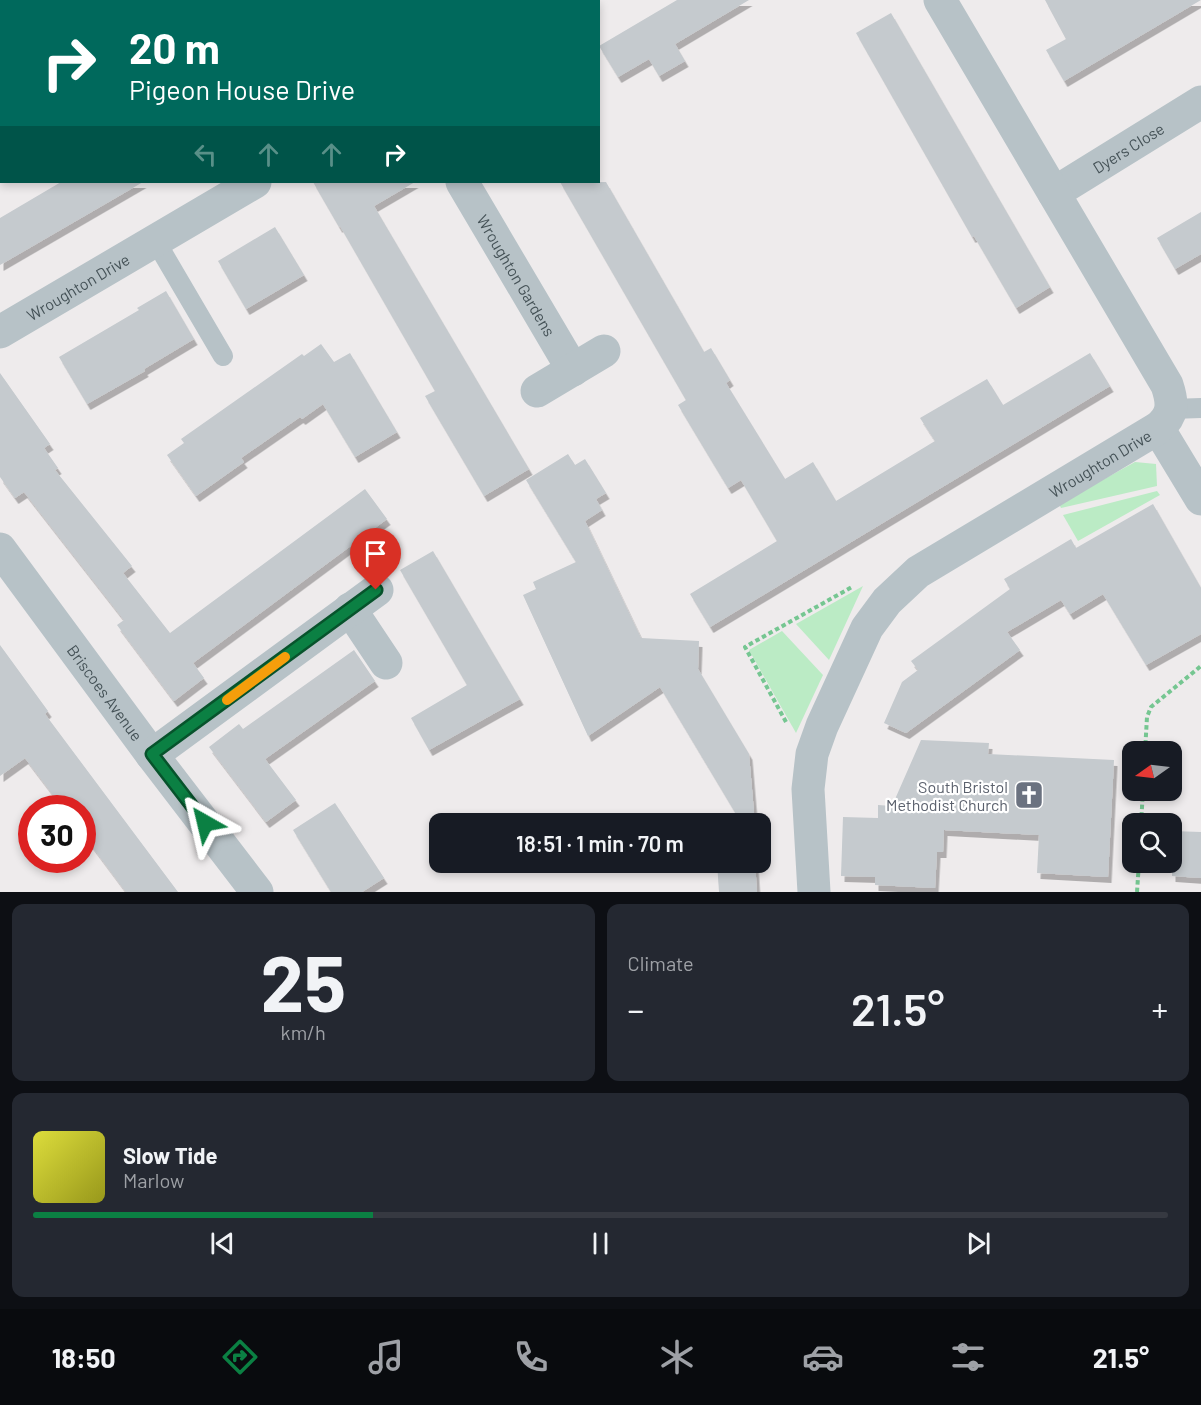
<!DOCTYPE html>
<meta charset="utf-8">
<style>
:root{--surface:#171b24;--page:#242831;--text:#f1f3f6;--muted:#9ea1a6;--line:#363941;--accent:#0b8043}
body{margin:0;font-family:Barlow,sans-serif;background:var(--page);color:var(--text);height:100vh;display:flex;flex-direction:column;font-size:22px;white-space:nowrap}
*{box-sizing:border-box;margin:0}
p{font-size:20px;color:var(--muted)}
.icon{flex:none;width:33px;height:33px;fill:none;stroke:currentColor;stroke-width:2;stroke-linecap:round;stroke-linejoin:round}
.map{position:relative;height:892px;overflow:hidden}
.details{display:flex;flex-direction:column;gap:12px;padding:12px;background:#0d0f14;flex:1}
.details>*{flex:none}
.guide{position:absolute;left:0px;top:0px;width:600px;height:183px;box-shadow:0 3px 9px #0003;background:#00695c;color:#fff;overflow:hidden}
.needle{width:39px;rotate:256deg}
.controls{position:absolute;left:1122px;top:741px;display:grid;gap:12px}
.controls a{display:grid;place-items:center;width:60px;height:60px;border-radius:12px;background:var(--surface);box-shadow:0 3px 9px #0003;font-size:30px}
.speed{position:absolute;left:18px;top:795px;display:flex;gap:12px;font-size:30px;font-weight:700;text-align:center}
.speed>*{display:grid;place-content:center;width:78px;height:78px;border-radius:50%;background:var(--surface);box-shadow:0 3px 9px #0003;line-height:1}
.speed .limit{border:9px solid #d22;background:#fff;color:#111}
.pin{position:absolute;display:grid;place-items:center;width:51px;height:51px;color:#fff;margin:-62px -26px;border-radius:50% 50% 50% 0;rotate:-45deg;box-shadow:0 0 6px #0007}
.pin .icon{rotate:45deg}
.me{position:absolute;width:66px;margin:-33px;rotate:323deg;stroke-linejoin:round;filter:drop-shadow(0 0 4px #0008)}
.turn{display:flex;align-items:center;gap:21px;height:126px;padding:0 30px;font-size:27px}
.turn .icon{width:78px;height:78px;stroke-width:2.5}
.turn b{display:block;font-size:42px;line-height:51px}
.lanes{display:flex;align-items:center;height:57px;padding:0 30px;background:#0003;justify-content:center;gap:30px;direction:ltr}
.lanes .off{opacity:.35}
.big{font-size:45px;font-weight:600;line-height:1.1}
.details .card{flex:1;display:flex;flex-direction:column;justify-content:center;gap:9px;min-width:0;padding:0 21px;border-radius:12px;background:var(--page)}
.details .dial{align-items:center;gap:0}
.dial b{font-size:78px;line-height:1}
.song{display:flex;align-items:center;gap:18px}
.cover{width:72px;height:72px;border-radius:9px;background:linear-gradient(135deg,hsl(60 70% 55%),hsl(60 70% 35%))}
.played{height:6px;border-radius:3px;background:linear-gradient(90deg,var(--accent) 30%,var(--line) 30%)}
.keys{display:flex;justify-content:space-around;direction:ltr}
.heat{display:flex;justify-content:space-between;align-items:center;font-size:33px;direction:ltr}
.details .tiles{flex:1;display:grid;gap:12px;grid-template-columns:1fr 1fr}
.card:last-child{grid-column:span 2}
.trip{position:absolute;left:429px;top:813px;width:342px;height:60px;border-radius:12px;background:var(--surface);box-shadow:0 3px 9px #0003;font-weight:600;line-height:60px;text-align:center}
.menu{display:flex;height:96px;justify-content:space-around;align-items:center;background:#090b0e;color:var(--muted)}
.menu .icon{width:42px;height:42px}
.menu .on{color:var(--accent)}
.menu b{font-size:27px;color:var(--text)}
.map>svg:first-child{display:block}
.green{fill:#bbebc5}
.building{fill:#c5cace;filter:url(#shadow)}
.lines{fill:none;stroke-linecap:round;stroke-linejoin:round}
.path{stroke:#75c691;stroke-width:4;stroke-dasharray:4.5 3;stroke-linecap:butt}
.service{stroke:#b7c2c7;stroke-width:20}
.minor{stroke:#b7c2c7;stroke-width:33}
.route-casing{stroke:#07532c;stroke-width:15}
.route{stroke:#0b8043;stroke-width:10}
.slow{stroke:#f59e0b;stroke-width:10}
.labels{text-anchor:middle;dominant-baseline:central;stroke-width:4.5;stroke-linejoin:round;paint-order:stroke}
.street-label{font-size:16px;fill:#455257;stroke:#fff}
.worship-label{font-size:16px;fill:#5b616d;stroke:#fff;text-anchor:end}
</style>
<div class="map">
<svg width="1201" height="892" viewBox="0 0 1201 892">
<defs>
<filter id="shadow"><feDropShadow dx="3.5" dy="6" stdDeviation="0" flood-color="#0004"/></filter>
</defs>
<rect width="100%" height="100%" fill="#eeebec"/>
<g class="green">
<polygon points="1135,462 1156,464 1157,486 1061,508 1059,504"/>
<polygon points="1157,491 1160,495 1078,541 1063,515"/>
<polygon points="863,586 829,660 796,624"/>
<polygon points="782,631 823,675 796,733 749,650"/>
</g>
<g class="building">
<polygon points="677,0 749,0 675,44 685,61 659,76 649,59 618,77 599,46"/>
<polygon points="1045,0 1201,0 1064,81 1046,50 1066,39"/>
<polygon points="891,13 1050,287 1016,308 974,236 972,237 856,33"/>
<polygon points="61,182 143,182 0,265 0,218"/>
<polygon points="313,182 415,182 374,206 529,469 484,496 425,396 435,391 340,226 339,227"/>
<polygon points="560,182 606,182 704,352 711,348 730,380 726,383 785,479 813,462 836,501 935,441 920,418 987,379 1003,405 1090,353 1110,386 710,627 690,594 777,541 741,480 728,488 711,460 678,405 686,400"/>
<polygon points="1201,212 1201,254 1175,269 1157,238"/>
<polygon points="275,227 304,275 246,309 218,261"/>
<polygon points="166,291 194,339 144,369 145,371 87,404 59,357 139,310 137,308"/>
<polygon points="321,344 334,362 350,353 397,432 355,457 323,404 302,419 300,417 241,458 244,462 196,496 167,455 184,443 181,439 302,354 304,356"/>
<polygon points="0,373 50,444 44,448 58,468 55,470 132,566 123,573 170,633 365,489 387,519 193,663 204,678 174,701 117,625 124,620 24,492 15,498 0,477"/>
<polygon points="568,454 575,465 585,459 606,493 596,499 602,510 585,521 641,638 699,641 698,669 749,754 755,824 742,824 660,687 588,736 523,595 536,589 533,582 576,562 526,480"/>
<polygon points="1153,504 1201,588 1201,634 1146,665 1103,594 1070,614 1061,600 1007,632 1020,650 906,733 884,723 902,682 918,670 911,661 1010,589 1004,579 1071,539 1076,548"/>
<polygon points="433,551 520,699 429,750 411,718 467,685 400,570"/>
<polygon points="0,645 48,711 45,714 178,892 126,892 82,833 82,808 63,808 25,758 0,776"/>
<polygon points="354,650 375,681 265,759 296,800 266,822 209,747 239,724 243,729"/>
<polygon points="921,740 989,743 988,754 1114,760 1108,877 1037,873 1039,835 944,830 943,852 937,852 935,888 875,885 875,877 841,876 843,817 878,818 878,805 892,806"/>
<polygon points="335,803 384,878 362,892 331,892 293,830"/>
<polygon points="1172,831 1201,832 1201,878 1172,876"/>
<polygon points="717,862 755,862 757,892 719,892"/>
</g>
<g class="lines">
<g class="path">
<polyline points="786,722 745,647 852,587"/>
<polyline points="1145,752 1147,717 1151,707 1201,666"/>
<polyline points="1141,824 1143,790"/>
<polyline points="1137,892 1139,862"/>
</g>
<g class="service">
<polyline points="155,240 223,356"/>
<polyline points="1172,409 1201,408"/>
</g>
<g class="minor">
<polyline points="566,2 569,0"/>
<path id="s1" d="M462,182L573,370"/>
<path id="s2" d="M1054,193L1201,102"/>
<path id="s3" d="M0,332L255,182"/>
<polyline points="537,391 604,351"/>
<polyline points="1158,428 1201,499"/>
<path id="s4" d="M0,549L152,755L257,892"/>
<polyline points="350,609 386,663"/>
<polyline points="152,755 377,590"/>
<path id="s5" d="M814,892L808,789L812,754L822,726L867,628L887,601L918,572L1158,428C1174,415 1173,403 1167,385L940,0"/>
</g>
</g>
<g class="lines">
<g class="route-casing">
<polyline id="route" points="205,823 152,754 376,590"/>
</g>
<use href="#route" class="route"/>
<polyline class="slow" points="227,700 285,657"/>
</g>
<defs>
<g id="church-square" transform="scale(1.5)"><rect x="-9" y="-9" width="18" height="18" rx="4" fill="#6b7280" stroke="#fff"/><path d="M-1.2-6h2.4v3.5h3.3v2.4h-3.3V6h-2.4V-.1h-3.3v-2.4h3.3Z" fill="#fff"/></g>
</defs>
<g fill-rule="evenodd">
<use href="#church-square" x="1029" y="795"/>
</g>
<g class="labels">
<g class="street-label">
<text stroke="none"><textPath href="#s2" startOffset="87">Dyers Close</textPath></text>
<text stroke="none"><textPath href="#s1" startOffset="108">Wroughton Gardens</textPath></text>
<text stroke="none"><textPath href="#s3" startOffset="90">Wroughton Drive</textPath></text>
<text stroke="none"><textPath href="#s5" startOffset="564">Wroughton Drive</textPath></text>
<text stroke="none"><textPath href="#s4" startOffset="178">Briscoes Avenue</textPath></text>
</g>
<g class="worship-label">
<text x="1008" y="786">South Bristol<tspan x="1008" dy="18">Methodist Church</tspan></text>
</g>
</g>
</svg>
<div class="controls">
<a><svg class="needle" viewBox="-14 -14 28 28"><path d="M0-13l5 13h-10z" fill="#e53935"/><path d="M0 13l5-13h-10z" fill="#9ea1a6"/></svg></a>
<a><svg class="icon" aria-label="search" viewBox="0 0 24 24"><circle cx="10" cy="10" r="6"/><path d="M15 15l6 6"/></svg></a>
</div>
<div class="speed"><div class="limit">30</div></div>
<div class="pin" style="left:376px;top:590px;background:#d93025"><svg class="icon" aria-label="arrive" viewBox="0 0 24 24"><path d="M6 21V4h12l-3 4 3 4H6"/></svg></div>
<svg class="me" style="left:205px;top:823px" viewBox="-20 -20 40 40"><path d="M0-17L14 15 0 8-14 15z" fill="#0b8043" stroke="#fff" stroke-width="4"/></svg>
<div class="trip">18:51 · 1 min · 70 m</div>
<div class="guide">
<div class="turn"><svg class="icon" aria-label="right" viewBox="0 0 24 24"><path d="M7 20v-9h11M14 6l5 5-5 5"/></svg><div><b>20 m</b>Pigeon House Drive</div></div>
<div class="lanes"><svg class="icon off" aria-label="left" viewBox="0 0 24 24"><path d="M17 20v-9H6M10 6l-5 5 5 5"/></svg><svg class="icon off" aria-label="ahead" viewBox="0 0 24 24"><path d="M12 20V5M6 11l6-6 6 6"/></svg><svg class="icon off" aria-label="ahead" viewBox="0 0 24 24"><path d="M12 20V5M6 11l6-6 6 6"/></svg><svg class="icon" aria-label="right" viewBox="0 0 24 24"><path d="M7 20v-9h11M14 6l5 5-5 5"/></svg></div>
</div>
</div>
<section class="details">
<div class="tiles">
<div class="card dial"><b>25</b><p>km/h</p></div>
<div class="card"><p>Climate</p>
<div class="heat"><a>−</a><b class="big">21.5°</b><a>+</a></div>
</div>
<div class="card">
<div class="song"><i class="cover"></i><div><b>Slow Tide</b><p>Marlow</p></div></div>
<div class="played"></div>
<div class="keys"><svg class="icon" aria-label="previous" viewBox="0 0 24 24"><path d="M18 5L8 12l10 7zM5 5v14"/></svg><svg class="icon" aria-label="pause" viewBox="0 0 24 24"><path d="M8 5v14M16 5v14"/></svg><svg class="icon" aria-label="next" viewBox="0 0 24 24"><path d="M6 5l10 7-10 7zM19 5v14"/></svg></div>
</div>
</div>
</section>
<nav class="menu">
<b>18:50</b>
<svg class="icon on" aria-label="directions" viewBox="0 0 24 24"><path d="M12 3l9 9-9 9-9-9zM9 14v-3h6M13 9l2 2-2 2"/></svg>
<svg class="icon" aria-label="music" viewBox="0 0 24 24"><path d="M9 18V5l10-2v13"/><circle cx="6" cy="18" r="3"/><circle cx="16" cy="16" r="3"/></svg>
<svg class="icon" aria-label="phone" viewBox="0 0 24 24"><path d="M5 4h4l2 5-3 2q2 4 5 5l2-3 5 2v4C11 20 4 13 5 4z"/></svg>
<svg class="icon" aria-label="climate" viewBox="0 0 24 24"><path d="M12 3v18M4 7l16 10M4 17L20 7"/></svg>
<svg class="icon" aria-label="car" viewBox="0 0 24 24"><path d="M5 17H2v-5l4-1 3-4h7l3 4 3 1v5h-3M9 17h6M6 11h13"/><circle cx="7" cy="17" r="2"/><circle cx="17" cy="17" r="2"/></svg>
<svg class="icon" aria-label="filters" viewBox="0 0 24 24"><path d="M4 7h16M4 17h16"/><circle cx="9" cy="7" r="2"/><circle cx="15" cy="17" r="2"/></svg>
<b>21.5°</b>
</nav>
